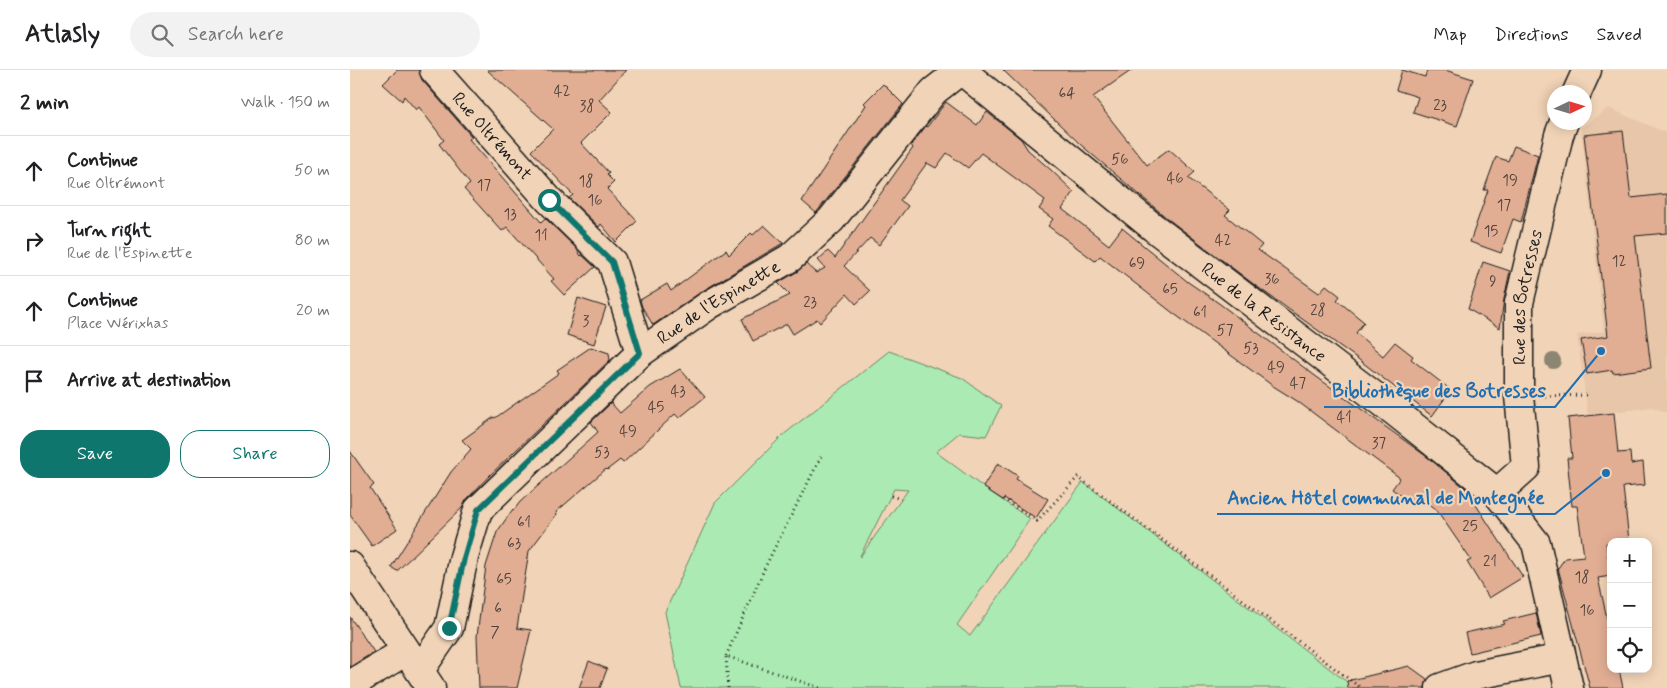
<!DOCTYPE html>
<html lang="en">
<head>
<meta charset="utf-8">
<style>
  body { margin:0; font-family:Mynerve,sans-serif; background:#f2f2f2; color:#202124 }
  .controls { position:absolute; right:15px; bottom:15px; display:grid; overflow:hidden; border-radius:10px; box-shadow:0 2px 12px #0003 }
  .controls button { width:45px; height:45px; display:grid; place-items:center; padding:0; border:0; border-bottom:1px solid #e0e0e0; background:#fff; color:#202124; font:25px sans-serif }
  .compass { position:absolute; left:1197px; top:15px; width:45px; height:45px; border-radius:50%; background:#fff; box-shadow:0 2px 12px #0003; rotate:86deg }
  .stop { position:absolute; width:15px; height:15px; margin:-11px; border:4px solid #0f766e; border-radius:50%; background:#fff }
  .stop.end { background:#0f766e; border-color:#fff; box-shadow:0 1px 5px #0008 }
  .list { margin:0; padding:0; list-style:none }
  h2 { display:flex; justify-content:space-between; align-items:center; height:65px; margin:0; padding:0 20px; font-size:21px }
  h2 small { font-size:16px; font-weight:400; color:#757577 }
  .list li { display:grid; grid-template-columns:32px 1fr auto; gap:15px; align-items:center; box-sizing:border-box; height:70px; padding:0 20px; border-top:1px solid #e0e0e0 }
  .list b { display:block; font-size:19px; white-space:nowrap }
  .list p { margin:0; font-size:16px; white-space:nowrap; color:#757577 }
  .list em { font-size:16px; font-style:normal; color:#757577 }
  .actions { display:flex; gap:10px; padding:15px 20px }
  .actions a { flex:1; padding:11px 0; border:1px solid #0f766e; border-radius:20px; text-align:center; font-size:18px; color:#0f766e }
  .actions .main { background:#0f766e; color:#fff }
  .icon { flex:none; width:28px; height:28px; fill:none; stroke:currentColor; stroke-width:2; stroke-linecap:round; stroke-linejoin:round }
  .map { position:relative; flex:none; width:1317px; height:618px; overflow:hidden }
  header { display:flex; align-items:center; gap:30px; box-sizing:border-box; height:70px; padding:0 25px; background:#fff; border-bottom:1px solid #e0e0e0 }
  header strong { font-size:24px }
  nav { display:flex; gap:28px; margin-inline-start:auto; font-size:18px }
  .search { width:350px; height:45px; background:#f2f2f2; display:flex; align-items:center; gap:12px; box-sizing:border-box; padding:0 18px; border-radius:28px; color:#757577; font-size:19px }
  main { display:flex }
  aside { flex:1; background:#fff }
  .map>svg:first-child { display:block }
</style>
</head>
<body>
<header>
<strong>Atlasly</strong>
<div class="search"><svg class="icon" aria-label="search" viewBox="0 0 24 24"><circle cx="10" cy="10" r="6"/><path d="M15 15l6 6"/></svg>Search here</div>
<nav><a>Map</a><a>Directions</a><a>Saved</a></nav>
</header>
<main>
<aside>
<h2>2 min<small>Walk · 150 m</small></h2>
<ul class="list">
<li><svg class="icon" aria-label="ahead" viewBox="0 0 24 24"><path d="M12 20V5M6 11l6-6 6 6"/></svg><div><b>Continue</b><p>Rue Oltrémont</p></div><em>50 m</em></li>
<li><svg class="icon" aria-label="right" viewBox="0 0 24 24"><path d="M7 20v-9h11M14 6l5 5-5 5"/></svg><div><b>Turn right</b><p>Rue de l'Espinette</p></div><em>80 m</em></li>
<li><svg class="icon" aria-label="ahead" viewBox="0 0 24 24"><path d="M12 20V5M6 11l6-6 6 6"/></svg><div><b>Continue</b><p>Place Wérixhas</p></div><em>20 m</em></li>
<li><svg class="icon" aria-label="arrive" viewBox="0 0 24 24"><path d="M6 21V4h12l-3 4 3 4H6"/></svg><div><b>Arrive at destination</b></div></li>
</ul>
<div class="actions"><a class="main">Save</a><a>Share</a></div>
</aside>
<div class="map">
<svg width="1317" height="618" viewBox="0 0 1317 618">
  <rect width="100%" height="100%" fill="#f1d4b7"/>
  <filter id="ink" filterUnits="userSpaceOnUse"><feTurbulence type="fractalNoise" baseFrequency=".02" numOctaves="2"/><feDisplacementMap in="SourceGraphic" scale="10" xChannelSelector="R" yChannelSelector="G"/><feConvolveMatrix kernelMatrix="1 2 1 2 8 2 1 2 1" color-interpolation-filters="sRGB"/></filter>
  <g filter="url(#ink)">
    <polygon fill="#e8c6a9" points="1258,38 1317,63 1317,343 1302,337 1238,346 1227,265 1254,261 1231,58"/>
    <path fill="#abebb3" stroke="#648468" fill-rule="evenodd" d="M539,281l73,27 39,28 -15,30 -27,-3 -23,19 47,35 47,32 -73,106 13,11 113,-154 272,206h-674l-16,-76 50,-109 67,-67zM544,419l14,1 -48,67v-1z"/>
    <g fill="#e1ae94" stroke="#1c1c1c">
      <polygon points="47,0 69,0 72,10 122,67 119,69 191,152 195,148 226,178 231,186 232,185 245,197 214,225 201,211 204,209 157,157 152,161 114,119 120,114 89,74 94,70 69,37 66,40 54,26 52,31 33,14"/>
      <polygon points="137,0 276,0 249,30 262,42 231,73 259,103 257,105 264,112 257,119 287,151 266,172 251,154 249,157 219,128 223,125 181,81 203,59"/>
      <polygon points="653,0 782,0 743,27 797,95 819,79 845,102 838,108 880,140 875,145 912,175 908,180 969,223 976,215 990,226 987,230 1014,252 1006,263 1033,286 1045,272 1063,286 1061,289 1101,320 1082,346 1008,289 902,213 818,149 731,75"/>
      <polygon points="1052,0 1075,7 1077,0 1095,0 1123,9 1107,56 1063,42 1068,27 1046,20"/>
      <polygon points="533,14 553,34 466,143 452,131 516,35 514,33"/>
      <polygon points="596,32 627,55 637,42 671,69 678,80 701,100 724,122 712,139 759,175 772,158 838,212 870,234 964,305 1080,389 1115,418 1173,507 1139,528 1117,492 1121,490 1086,439 1066,424 1060,432 1042,419 1050,408 947,331 923,316 823,243 750,186 745,191 698,156 703,149 689,139 695,130 631,83 618,98 597,83 586,98 577,93 550,130 558,136 529,175 520,168 494,196 520,221 506,234 497,224 470,253 467,249 443,264 437,254 403,271 392,249 440,225 428,213 448,201 456,194 466,203 475,198 468,190 478,181 485,188 563,78 561,75 576,56 577,57"/>
      <polygon points="1273,61 1281,128 1317,124 1317,163 1285,166 1301,298 1263,303 1262,300 1237,304 1231,270 1258,266 1234,65"/>
      <polygon points="1164,76 1188,85 1171,152 1163,149 1151,183 1120,172 1138,120 1134,120 1146,87 1158,91"/>
      <polygon points="414,155 433,173 351,222 303,255 292,237 290,230 317,214 321,221 376,180 379,185 401,163 403,165"/>
      <polygon points="1133,192 1160,201 1154,229 1150,258 1118,239"/>
      <polygon points="228,228 256,237 244,274 217,265"/>
      <polygon points="241,277 259,283 260,290 139,406 117,429 112,438 47,501 41,497 101,402 121,379 112,370 144,347 145,348 209,303 207,300"/>
      <polygon points="330,299 355,327 329,348 325,344 273,393 270,390 257,400 256,399 206,442 207,444 179,481 167,558 181,560 167,618 129,618 127,566 136,496 147,462 163,439 164,440 170,432 248,362 241,352 261,333 270,343 300,317"/>
      <polygon points="1264,343 1268,383 1280,382 1281,394 1293,392 1295,415 1273,417 1279,471 1256,473 1261,506 1248,508 1261,566 1261,599 1269,599 1273,618 1240,618 1208,498 1215,488 1234,486 1227,436 1222,436 1217,388 1222,388 1218,348"/>
      <polygon points="0,381 24,415 20,418 47,459 22,476 0,445"/>
      <polygon points="648,393 668,406 666,409 698,429 686,448 654,428 653,430 633,417"/>
      <polygon points="1186,543 1191,566 1120,583 1115,563 1155,554 1153,551"/>
      <polygon points="0,547 24,582 0,597"/>
      <polygon points="239,591 257,599 250,618 229,618"/>
      <polygon points="1059,596 1077,609 1075,618 998,618 997,611"/>
    </g>
    <g fill="none" stroke-linecap="round" stroke-linejoin="round">
      <g stroke="#1c1c1c" stroke-width="31">
        <g id="street">
          <path id="s1" d="M84,0l115,130 63,62 28,91"/>
          <path id="s2" d="M611,0l193,158 240,183 103,82 39,50 33,145"/>
          <polyline points="1227,22 1237,0"/>
          <path id="s3" d="M1147,423l29,-26 -7,-71v-93l40,-168 5,-13"/>
          <path id="s4" d="M70,600l29,-42 15,-71 14,-47 162,-157 69,-48 81,-47 41,-38 103,-129 27,-21"/>
          <polyline points="0,615 56,581"/>
          <polyline points="1090,618 1126,605 1212,588"/>
        </g>
      </g>
      <g stroke="#1c1c1c" stroke-width="31">
        <polyline id="secondary" points="0,496 81,618"/>
      </g>
      <g stroke="#1c1c1c" stroke-width="3" stroke-dasharray="1 4" stroke-linecap="butt">
        <polyline points="1195,326 1239,325"/>
        <polyline points="541,426 551,429"/>
        <polyline points="653,429 687,451 728,407 1011,618"/>
        <polyline points="376,586 416,495 471,387"/>
        <polyline points="378,618 376,586 470,618"/>
      </g>
      <use href="#street" stroke="#f1d4b7" stroke-width="28"/>
      <use href="#secondary" stroke="#f1d4b7" stroke-width="28"/>
    </g>
    <circle fill="#8c8572" cx="1203" cy="291" r="8"/>
  </g>
  <g fill="none" stroke-linecap="round" stroke-linejoin="round" filter="url(#ink)">
    <polyline stroke="#0f766e" stroke-width="6" points="99,558 114,488 128,440 290,283 262,192 199,130"/>
  </g>
  <g text-anchor="middle" stroke-width="4.5" stroke-linejoin="round" paint-order="stroke">
    <g font-size="15" fill="#4d403a">
      <text x="212" y="26">42</text>
      <text x="717" y="28">64</text>
      <text x="1090" y="40">23</text>
      <text x="237" y="41">38</text>
      <text x="770" y="94">56</text>
      <text x="825" y="113">46</text>
      <text x="1160" y="115">19</text>
      <text x="236" y="116">18</text>
      <text x="134" y="120">17</text>
      <text x="245" y="135">16</text>
      <text x="1154" y="140">17</text>
      <text x="160" y="149">13</text>
      <text x="1141" y="166">15</text>
      <text x="191" y="170">11</text>
      <text x="873" y="175">42</text>
      <text x="1269" y="196">12</text>
      <text x="787" y="198">69</text>
      <text x="922" y="214">36</text>
      <text x="1143" y="216">9</text>
      <text x="820" y="224">65</text>
      <text x="460" y="237">23</text>
      <text x="968" y="245">28</text>
      <text x="850" y="247">61</text>
      <text x="236" y="256">3</text>
      <text x="875" y="265">57</text>
      <text x="901" y="283">53</text>
      <text x="926" y="302">49</text>
      <text x="948" y="318">47</text>
      <text x="328" y="326">43</text>
      <text x="306" y="342">45</text>
      <text x="994" y="352">41</text>
      <text x="278" y="366">49</text>
      <text x="1029" y="378">37</text>
      <text x="252" y="387">53</text>
      <text x="174" y="457">61</text>
      <text x="1120" y="461">25</text>
      <text x="164" y="478">63</text>
      <text x="1140" y="496">21</text>
      <text x="1232" y="512">18</text>
      <text x="154" y="514">65</text>
      <text x="148" y="543">6</text>
      <text x="1237" y="545">16</text>
      <text x="145" y="567">7</text>
    </g>
    <g font-size="18" fill="#1c1c1c" stroke="#f1d4b7">
      <text dy="6" stroke="none"><textPath href="#s1" startOffset="88">Rue Oltrémont</textPath></text>
      <text dy="6" stroke="none"><textPath href="#s3" startOffset="210">Rue des Botresses</textPath></text>
      <text dy="6" stroke="none"><textPath href="#s4" startOffset="492">Rue de l'Espinette</textPath></text>
      <text dy="6" stroke="none"><textPath href="#s2" startOffset="388">Rue de la Résistance</textPath></text>
    </g>
  </g>
  <path fill="none" stroke="#1f6fb2" stroke-width="2" d="M1251 281L1205 337H974M1256 403L1205 444H867"/>
  <g fill="#1f6fb2" stroke="#f1d4b7" stroke-width="2">
    <circle cx="1251" cy="281" r="5"/>
    <circle cx="1256" cy="403" r="5"/>
  </g>
  <g font-size="19" text-anchor="middle" font-weight="bold" fill="#1f6fb2" stroke="#f1d4b7" stroke-width="4.5" stroke-linejoin="round" paint-order="stroke">
    <text x="1089" y="327">Bibliothèque des Botresses</text>
    <text x="1036" y="434">Ancien Hôtel communal de Montegnée</text>
  </g>
</svg>
<div class="controls">
<button>+</button>
<button>−</button>
<button><svg class="icon" aria-label="locate" viewBox="0 0 24 24"><circle cx="12" cy="12" r="6"/><path d="M12 2v4M12 18v4M2 12h4M18 12h4"/></svg></button>
</div>
<svg class="compass" viewBox="-18 -18 36 36"><path d="M0-13l5 13h-10z" fill="#e53935"/><path d="M0 13l5-13h-10z" fill="#757577"/></svg>
<div class="stop" style="left:199px;top:130px"></div>
<div class="stop end" style="left:99px;top:558px"></div>
</div>
</main>
</body>
</html>
